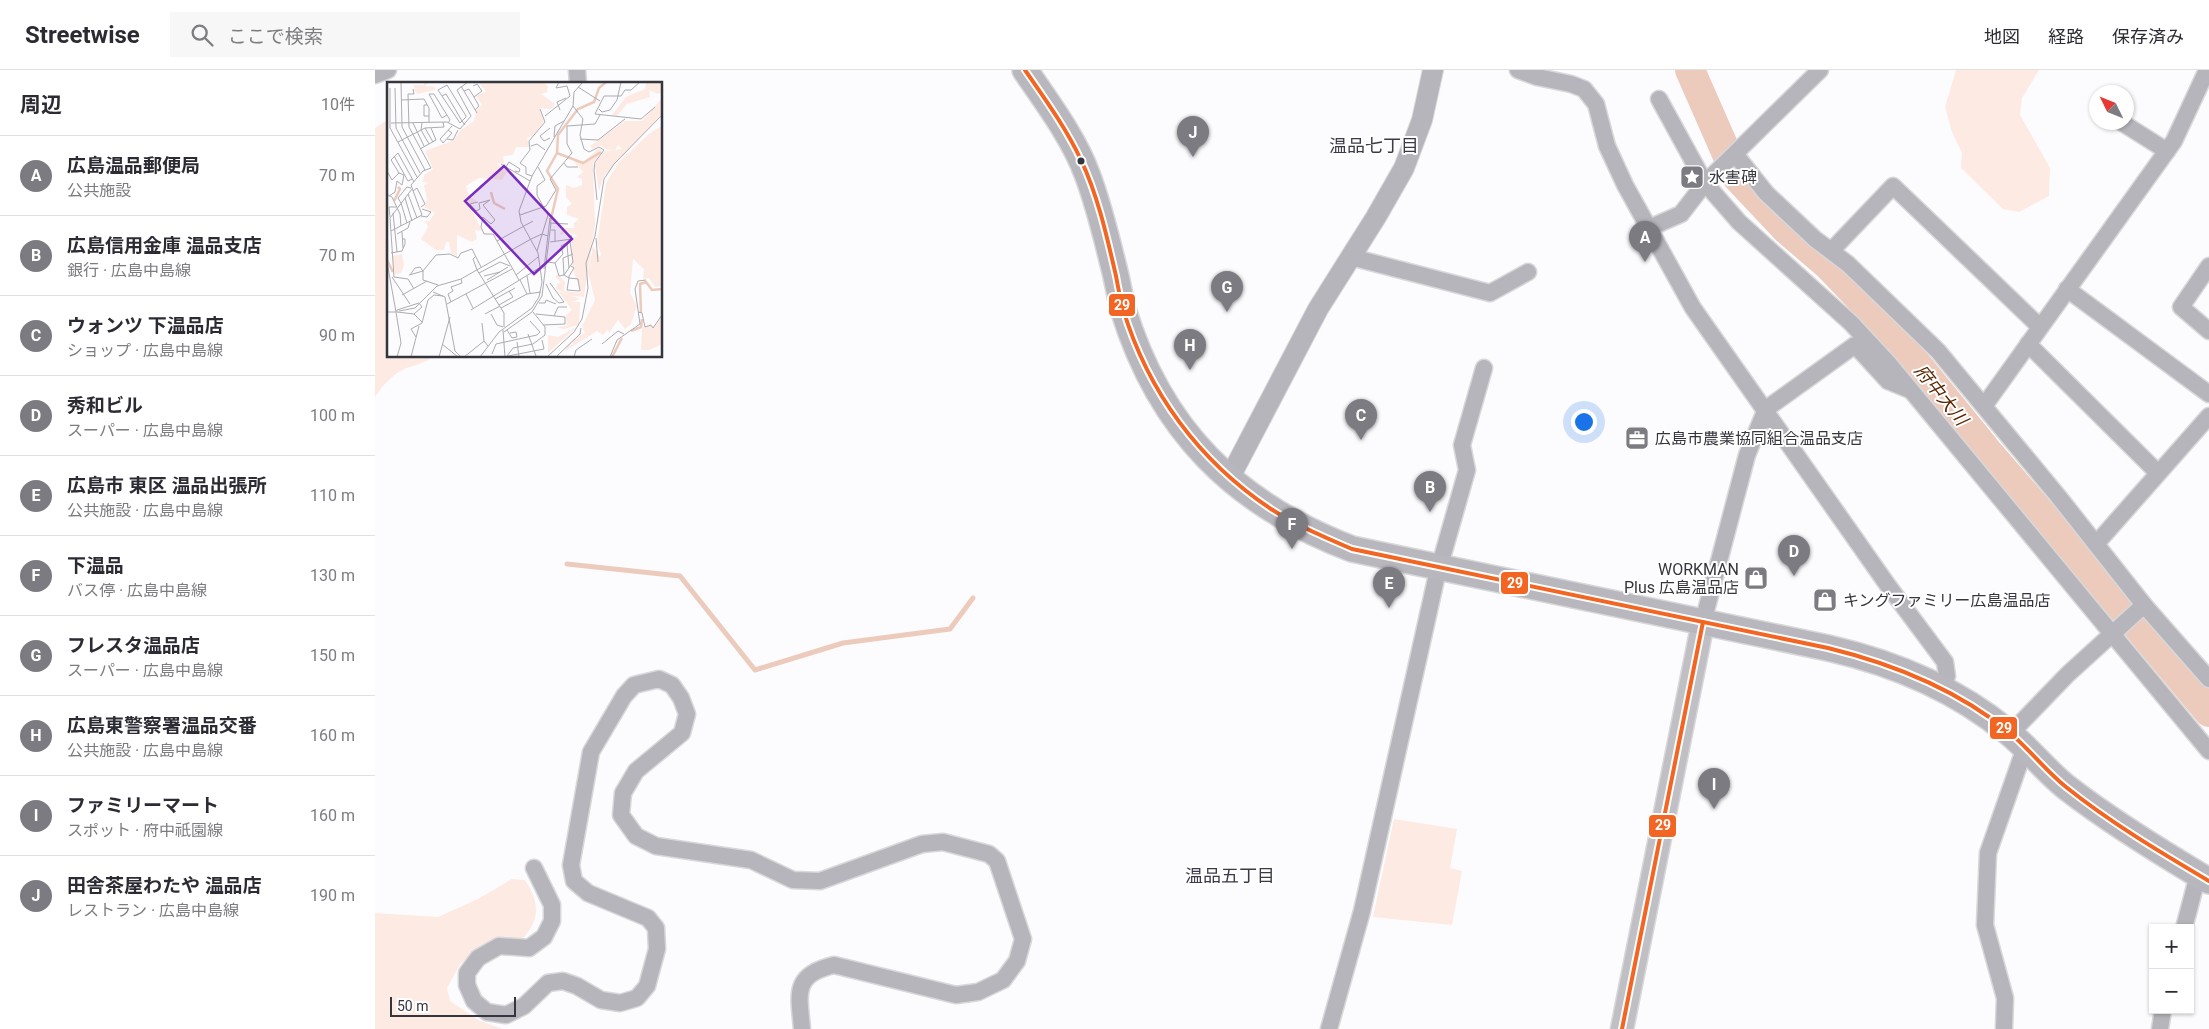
<!DOCTYPE html>
<html lang="ja">
<head>
<meta charset="utf-8">
<style>
  body { margin:0; font-family:Roboto,"Noto Sans JP",sans-serif; background:#f7f7f7; color:#2b2b33 }
  .controls { position:absolute; right:15px; bottom:15px; display:grid; overflow:hidden; border-radius:0px; box-shadow:0 1px 4px #0004 }
  .controls button { width:45px; height:45px; display:grid; place-items:center; padding:0; border:0; border-bottom:1px solid #e1e1e2; background:#fff; color:#2b2b33; font:25px sans-serif }
  .compass { position:absolute; left:1714px; top:15px; width:45px; height:45px; border-radius:50%; background:#fff; box-shadow:0 1px 4px #0004; rotate:313deg }
  .scale { position:absolute; left:15px; bottom:12px; width:126px; box-sizing:border-box; padding-left:5px; border:2px solid #35353d; border-top:0; font-size:14px; line-height:18px; white-space:nowrap; color:#35353d; -webkit-text-stroke:4px #fff; paint-order:stroke }
  .you { position:absolute; left:1208px; top:351px; width:18px; height:18px; margin:-12px; border:4px solid #fff; border-radius:50%; background:#1a73e8; box-shadow:0 0 0 8px #1a73e833 }
  .badge { display:grid; place-items:center; width:32px; height:32px; border-radius:50%; background:#7b7b81; color:#fff; font-size:16px; font-weight:700 }
  .pin { position:absolute; translate:-50% -41px; filter:drop-shadow(0 1px 2px #0008) }
  .pin::after { content:''; position:absolute; top:26px; width:18px; height:15px; background:inherit; clip-path:polygon(0 0,100% 0,50% 100%) }
  .list { margin:0; padding:0; list-style:none }
  h2 { display:flex; justify-content:space-between; align-items:center; height:65px; margin:0; padding:0 20px; font-size:21px }
  h2 small { font-size:16px; font-weight:400; color:#7c7c81 }
  .list li { display:grid; grid-template-columns:32px 1fr auto; gap:15px; align-items:center; box-sizing:border-box; height:80px; padding:0 20px; border-top:1px solid #e1e1e2 }
  .list b { display:block; font-size:19px; white-space:nowrap }
  .list p { margin:0; font-size:16px; white-space:nowrap; color:#7c7c81 }
  .list em { font-size:16px; font-style:normal; color:#7c7c81 }
  .icon { flex:none; width:28px; height:28px; fill:none; stroke:currentColor; stroke-width:2; stroke-linecap:round; stroke-linejoin:round }
  .map { position:relative; flex:none; width:1834px; height:959px; overflow:hidden }
  header { display:flex; align-items:center; gap:30px; box-sizing:border-box; height:70px; padding:0 25px; background:#fff; border-bottom:1px solid #e1e1e2 }
  header strong { font-size:24px }
  nav { display:flex; gap:28px; margin-inline-start:auto; font-size:18px }
  .search { width:350px; height:45px; background:#f7f7f7; display:flex; align-items:center; gap:12px; box-sizing:border-box; padding:0 18px; border-radius:0px; color:#7c7c81; font-size:19px }
  main { display:flex }
  aside { flex:1; background:#fff }
  .map>svg:first-child { display:block }
</style>
</head>
<body>
<header>
<strong>Streetwise</strong>
<div class="search"><svg class="icon" aria-label="search" viewBox="0 0 24 24"><circle cx="10" cy="10" r="6"/><path d="M15 15l6 6"/></svg>ここで検索</div>
<nav><a>地図</a><a>経路</a><a>保存済み</a></nav>
</header>
<main>
<aside>
<h2>周辺<small>10件</small></h2>
<ul class="list">
<li><span class="badge">A</span><div><b>広島温品郵便局</b><p>公共施設</p></div><em>70 m</em></li>
<li><span class="badge">B</span><div><b>広島信用金庫 温品支店</b><p>銀行 · 広島中島線</p></div><em>70 m</em></li>
<li><span class="badge">C</span><div><b>ウォンツ 下温品店</b><p>ショップ · 広島中島線</p></div><em>90 m</em></li>
<li><span class="badge">D</span><div><b>秀和ビル</b><p>スーパー · 広島中島線</p></div><em>100 m</em></li>
<li><span class="badge">E</span><div><b>広島市 東区 温品出張所</b><p>公共施設 · 広島中島線</p></div><em>110 m</em></li>
<li><span class="badge">F</span><div><b>下温品</b><p>バス停 · 広島中島線</p></div><em>130 m</em></li>
<li><span class="badge">G</span><div><b>フレスタ温品店</b><p>スーパー · 広島中島線</p></div><em>150 m</em></li>
<li><span class="badge">H</span><div><b>広島東警察署温品交番</b><p>公共施設 · 広島中島線</p></div><em>160 m</em></li>
<li><span class="badge">I</span><div><b>ファミリーマート</b><p>スポット · 府中祇園線</p></div><em>160 m</em></li>
<li><span class="badge">J</span><div><b>田舎茶屋わたや 温品店</b><p>レストラン · 広島中島線</p></div><em>190 m</em></li>
</ul>
</aside>
<div class="map">
<svg width="1834" height="959" viewBox="0 0 1834 959">
  <rect width="100%" height="100%" fill="#fcfcfe"/>
  <g fill="#fdeae2">
    <polygon points="1581,0 1664,0 1647,28 1645,45 1675,98 1674,126 1644,142 1628,139 1586,98 1587,83 1577,62 1570,37"/>
    <path d="M14,49v237h44c-8,8 -19,9 -29,13 -11,5 -23,18 -29,28v-269z"/>
    <polygon points="1019,749 1082,759 1075,798 1087,801 1077,855 998,847"/>
    <path d="M137,809l13,1c14,21 16,39 -2,58l-32,2 -31,24 -13,24 3,13 30,20 23,8h-128v-116l63,4 40,-18z"/>
  </g>
  <g fill="none" stroke-linecap="round" stroke-linejoin="round">
    <polyline stroke="#eccbbc" stroke-width="5" points="192,494 305,506 380,600 468,573 575,559 598,528"/>
    <polyline stroke="#eccbbc" stroke-width="30" points="1315,0 1362,107 1411,159 1453,195 1505,249 1612,381 1727,514 1834,642"/>
    <g stroke="#d8d8db" stroke-width="19">
      <g id="minor">
        <polyline points="202,0 203,14"/>
        <polyline points="1143,0 1162,7 1196,14 1209,19 1221,34 1232,76 1250,115 1318,238 1514,517 1570,592 1572,606 1568,619"/>
        <polyline points="0,5 13,0"/>
        <polyline points="1284,29 1330,113 1364,152 1476,253 1515,295 1834,681"/>
        <polyline points="1746,52 1792,81"/>
        <polyline points="1360,84 1391,123 1440,169 1473,194 1563,281 1683,426 1769,535 1834,609"/>
        <polyline points="1274,158 1306,144 1330,113 1445,0"/>
        <polyline points="1456,181 1518,116 1665,257"/>
        <polyline points="976,187 1115,223 1153,202"/>
        <polyline points="1834,196 1806,237 1834,261"/>
        <polyline points="1692,219 1834,324"/>
        <polyline points="1653,274 1783,403"/>
        <polyline points="1609,336 1799,71 1832,0"/>
        <polyline points="1721,474 1834,346"/>
        <polyline points="1328,552 1372,385 1391,339 1480,275 1513,311 1535,320"/>
        <polyline points="1635,664 1693,604 1769,535"/>
        <path d="M159,798l18,37v16l-8,16 -15,11 -30,-2 -21,12 -11,15v12l7,16 13,11 19,3 18,-9 24,-23 15,-2 14,5 24,14 19,3 17,-5 10,-12 10,-37 -1,-21 -8,-10 -60,-25 -14,-12 -3,-16 20,-113 33,-56 10,-11 25,-6 13,6 9,13 6,16 -5,19 -46,38 -13,22 -2,22 15,21 20,10 95,14 42,20 27,1 102,-37 21,-2 46,12 8,7 26,78 -6,22 -14,19 -25,12 -22,3 -122,-30c-42,10 -35,29 -32,64"/>
        <polyline points="1809,858 1823,805"/>
        <polyline points="954,959 987,841 1061,509 1092,400 1087,375 1109,298"/>
        <polyline points="1629,959 1630,928 1610,855 1613,783 1646,689 1653,682"/>
        <polyline points="1785,959 1788,940"/>
      </g>
    </g>
    <g stroke="#d8d8db" stroke-width="22">
      <polyline id="tertiary" points="854,409 943,239 1001,147 1029,98 1047,50 1058,0"/>
    </g>
    <g stroke="#d8d8db" stroke-width="25">
      <polyline id="secondary" points="1247,959 1328,552"/>
    </g>
    <g stroke="#d8d8db" stroke-width="28">
      <path id="primary" d="M650,0c21,31 49,68 62,104 12,31 20,66 28,98 3,12 5,25 8,37 37,121 112,195 229,240l476,99c66,15 128,41 180,84 21,17 37,38 58,55 45,35 94,65 143,94"/>
    </g>
    <use href="#minor" stroke="#b5b5bb" stroke-width="16"/>
    <use href="#tertiary" stroke="#b5b5bb" stroke-width="20"/>
    <use href="#secondary" stroke="#bfbfc4" stroke-width="22"/>
    <use href="#primary" stroke="#b7b7bd" stroke-width="25"/>
    <g stroke="#fff" stroke-width="8">
      <g id="bus-1">
        <path d="M650,0c20,29 41,58 56,90 17,36 26,77 35,116 2,11 4,22 7,33 25,83 76,152 148,200 25,16 53,28 81,40l476,99c66,16 128,41 181,84 20,17 37,39 57,55 45,36 94,65 143,94"/>
        <polyline points="1247,959 1328,552"/>
      </g>
    </g>
    <use href="#bus-1" stroke="#f26522" stroke-width="4"/>
  </g>
  <defs>
    <g id="sight-square" transform="scale(1.25)"><rect x="-9" y="-9" width="18" height="18" rx="4" fill="#7b7b81" stroke="#fff"/><path d="M0-6L1.8-2.2L6-1.7L2.9 1.2L3.7 5.4L0 3.3L-3.7 5.4L-2.9 1.2L-6-1.7L-1.8-2.2Z" fill="#fff"/></g>
    <g id="office-square" transform="scale(1.25)"><rect x="-9" y="-9" width="18" height="18" rx="4" fill="#7b7b81" stroke="#fff"/><path d="M-6-3h4V-5.5h4V-3h4V5H-6ZM-1-4.5V-3h2v-1.5ZM-6 0V1H6V0Z" fill="#fff"/></g>
    <g id="shop-square" transform="scale(1.25)"><rect x="-9" y="-9" width="18" height="18" rx="4" fill="#7b7b81" stroke="#fff"/><path d="M-5-2.5h2.3a2.7 3.5 0 0 1 5.4 0H5L5.5 6h-11ZM-1.5-2.5h3a1.5 2.3 0 0 0-3 0Z" fill="#fff"/></g>
  </defs>
  <g fill-rule="evenodd">
    <use href="#sight-square" x="1317" y="107"/>
    <use href="#office-square" x="1262" y="368"/>
    <use href="#shop-square" x="1381" y="508"/>
    <use href="#shop-square" x="1450" y="530"/>
  </g>
  <circle fill="#35353d" stroke="#fff" stroke-width="2" cx="706" cy="91" r="4.5"/>
  <g text-anchor="middle" stroke-width="4" stroke-linejoin="round" paint-order="stroke">
    <g font-size="16" fill="#35353d" stroke="#fff" text-anchor="start">
      <text x="1334" y="113">水害碑</text>
      <text x="1280" y="374">広島市農業協同組合温品支店</text>
      <text x="1364" y="505" text-anchor="end">WORKMAN<tspan x="1364" dy="18">Plus 広島温品店</tspan></text>
      <text x="1468" y="536">キングファミリー広島温品店</text>
    </g>
    <g font-size="18" fill="#3a3a49" stroke="#fff">
      <text x="999" y="82">温品七丁目</text>
      <text x="855" y="812">温品五丁目</text>
    </g>
    <g font-size="18" font-style="italic" fill="#5c2400" stroke="#fff">
      <text transform="translate(1566 325) rotate(51)" y="6">府中大川</text>
    </g>
  </g>
  <g transform="translate(12 12)">
    <rect width="275" height="275" fill="#fcfcfe"/>
    <path d="M37,0h5l-4,4 10,1v3l-18,4 -4,-9h11zM91,0h65l5,4 -1,6 -6,2 14,10 -4,5 -11,-1 4,13 -11,15 -6,2 3,9h-14l-3,8 -10,1 1,8 -8,-1 11,9 -5,8 -23,-2 -13,8 3,10 8,5 -7,4 12,26 -7,-1 2,9 -5,3 -15,-7v21l-6,-3 -2,-11h-3l-2,8h-8l-15,-11 7,-12 -3,-6h4l6,-8 -11,-6 3,-7 -3,-15 5,-2 -6,-1 1,-7 9,-6 -8,-18 29,-11 7,-10 13,-9 3,-12 5,-4 -6,-9 10,-5zM259,0h16v10l-4,2 -9,-4 1,7 -23,7 -10,12 -5,-1 14,-18 19,-8zM275,16v16l-58,62 -5,15 -4,-26 3,-6 7,-8 17,-2 -4,-4 -3,5 -10,-1 -5,-4 -7,4 -3,-3 35,-25h17zM275,44v160l-7,1 -6,-9 -6,1 1,-10 -11,-10 -3,34 7,13 -6,18 -6,5 -7,-9 -9,13 -1,-4 -5,6 -6,-4 -32,20 3,-7 5,1 -1,-5 13,-7 -3,-7 13,-26 -7,-28 5,-26 7,11 1,-3 -4,-11 9,-60 13,-21 32,-30zM212,66l3,2 -8,4 9,-3 -10,12 2,62 -11,72 -12,-1 -16,-7 1,-5 4,-2 -6,-5 3,-3 7,8 -1,9 17,2 -9,-27 -1,-24 6,-7 -11,-3 -7,4 4,-8h12l-2,-4 6,-5 -12,-4v-8l5,-3 -6,-7v-12l8,3 8,-3v-6l-5,-2 6,-5 -9,-11h11zM15,172l2,11 -3,8 -6,1 -3,-18zM171,209l22,8 -8,3h8l-1,23 -15,4 -8,-2 11,-1 -1,-11 6,-5zM275,234v28l-13,6h-8l1,-22 8,-3 4,3zM189,245l-9,9 -19,17v-18l10,2z" fill="#fdeae2"/>
    <path fill="none" stroke="#eccbbc" stroke-width="2.5" d="M170,71l26,10 18,-11M104,110l3,11 11,6M7,119l6,-12 -2,-2M163,141l8,-34 -11,-18 10,-18 1,-18 20,-26 16,-7 5,-14 7,-6M0,157v21l6,12M254,231l-1,-29 6,-2 6,8 10,-1M244,249l10,-4 1,-8M225,275l10,-19"/>
    <path fill="none" stroke="#acacb1" stroke-width="1" d="M14,0l1,45 23,43M172,0l-3,6 11,-2 3,10M253,0l-9,8h-6l-4,6h-17l-9,18 46,5 14,-12M74,4l16,27M86,4l4,-2 5,7 -8,6M191,5l22,14M3,6v40l27,49M8,6l1,40 24,45M77,9l5,-2 5,8 5,9 -4,4M55,14l18,27 6,-6v-1l-19,-31 -9,5 4,6 4,-2 9,15 7,12 3,4M14,18l23,-1 5,9v14M40,23h-3v11h5M186,24l10,13 -3,16 4,14 5,3 10,-5 5,3 -9,12 -1,8M212,27l3,3 8,-2 7,-10 4,-18M173,28l-3,-8 9,-4M60,33l-5,3 -13,-24h5l16,26 -2,3M158,34l25,-20M4,41l56,-1 13,7 11,-13 -14,-26 11,-8M26,41l11,23M35,41l-1,7 8,14M38,46l8,14M61,48l4,3 -9,10 -3,-4 12,-13M167,55l1,-11 9,-5M163,56l-6,3 -4,-5 10,-8M60,57l6,1 5,-10M193,57l18,1 27,-21M11,60l27,-14 19,-1 -1,-5M144,64l6,-2 8,6M33,67l16,-9 -5,-12M7,74l14,25 4,-2M177,81l3,4h11M114,82l29,17M119,85l3,-5 11,7 -1,3 -4,-1M207,88l3,30M0,89l5,9 7,-7 5,2 -2,10 -5,-4 -2,11 -6,4M12,91l-8,-13 7,-7 16,29M145,94l-6,-2v-7l-6,-4 10,-13 -1,-9 16,-19 -5,-13M163,97l22,-26 -5,-9v-18l28,-2 5,-9M25,107l-22,29 4,59 14,2 6,10M26,109l4,-3 8,16 -4,3M21,112l9,24M1,113l4,2 8,17 1,12M18,116l7,23M91,120l-8,2 6,7 4,-2 -1,-6 11,-3 -7,5 12,15 -4,4 -8,-7 -2,10 3,7h9l26,46M14,121l-3,-5 9,-11 4,1M14,121l6,20M6,131l4,39M133,133l26,-9 10,-16 -6,-11M34,134l6,1 4,-5 -9,-3M3,135l-1,-10h7M163,141l18,1M164,148h4v11M4,149l31,-16 -11,-30 12,-14 8,-3 -22,-41 -1,-33h6l-1,-5M15,150l1,16M10,152l11,-6 2,-6M209,156l2,24M144,157l11,-5 6,2M110,159l36,-20M163,160l22,-3M180,162l2,24M150,169l11,-36 -11,-20v-9l8,-6 -7,-13M4,171l11,-2 3,-7v-5h-3M89,174l-3,3 4,11 27,43v14M0,180l9,50h-9M160,180l8,1 4,13 5,-1 9,-13 -3,-20M168,181l8,-9 -2,-8 11,-6 -1,-5M184,184l3,2 -5,8v2l-2,12 13,1 -2,-12 -9,-1 -5,-3 -1,-17 10,-4M157,187l6,-51M92,191l21,-11 10,4M22,193l14,-4v9l15,5M23,193l5,-7 5,-1 3,4 13,-16 14,-1 8,4 3,-5 11,-4 9,18M129,193l22,-18M97,194l16,-4M140,194l3,17M5,195l18,27M100,198l21,-13M133,198l7,14M159,202l7,14 6,5 5,-1 -14,-19M46,210l12,5 10,54 6,6M79,212l7,14M15,213l25,-14M108,217l20,-11M64,220l-3,-8 5,-3 -2,-4 11,-4 -1,-4M152,221h6l1,-3 10,4M60,222l65,-35M112,223l14,-8 -4,-6M114,226l26,-14 14,-2M84,228l68,-42M12,229l16,-3 22,-22 24,-7 70,-40M9,230l5,31 -4,14M251,230l4,1 3,14 6,-2 2,3 9,-13M27,232l-17,-2v-2l22,-7 3,4 -8,7 8,8M98,232l15,-8M104,232l6,11 6,2M149,232l29,3v7l-22,1M167,234l4,-9h9M95,241l2,18 4,5M116,248l2,27M120,248l5,8 5,-1 -1,-5 -6,1M117,250l28,-20 10,-16 9,-73M141,252l8,22M29,255l-5,-8 11,-6 6,-23 6,-5 9,1M130,260l2,15M55,262l16,13M215,262l16,-13 6,3M105,272l4,-10 41,-9 3,-3 -10,-11M120,274l6,-8 20,-4 12,-9v-8l-12,-15M121,274l36,-7 -2,-9M24,275l8,-31M52,275l11,-40M77,275l20,-16M93,275l19,-25 33,-24 7,-11 3,-15 -4,-29 -17,-31 -2,-11 13,-35 41,-70 1,-14 9,-10M160,275l27,-25 8,-13 6,-31 -2,-25 9,-27 9,-57 10,-15 48,-49M169,275l24,-23 1,-6M187,275l2,-7 16,-11M223,275l7,-17 23,-16 -5,-35 3,-8 8,-1"/>
    <path fill="#7b2cbf" fill-opacity="0.15" stroke="#7b2cbf" stroke-width="2.5" d="M117,84l68,73 -38,35 -69,-73z"/>
    <rect width="275" height="275" fill="none" stroke="#35353d" stroke-width="2.5"/>
  </g>
  <g stroke="#fff" stroke-width="2">
    <rect x="733" y="223" width="28" height="24" rx="5" fill="#f26522"/>
    <rect x="1125" y="501" width="29" height="24" rx="5" fill="#f26522"/>
    <rect x="1614" y="646" width="29" height="24" rx="5" fill="#f26522"/>
    <rect x="1273" y="744" width="29" height="24" rx="5" fill="#f26522"/>
  </g>
  <g font-size="14" text-anchor="middle" font-weight="bold" fill="#fff">
    <text x="747" y="240">29</text>
    <text x="1140" y="518">29</text>
    <text x="1629" y="663">29</text>
    <text x="1288" y="760">29</text>
  </g>
</svg>
<div class="controls">
<button>+</button>
<button>−</button>
</div>
<svg class="compass" viewBox="-18 -18 36 36"><path d="M0-13l5 13h-10z" fill="#e53935"/><path d="M0 13l5-13h-10z" fill="#7c7c81"/></svg>
<div class="scale">50 m</div>
<div class="you"></div>
<div class="pin badge" style="left:1270px;top:192px">A</div>
<div class="pin badge" style="left:1055px;top:442px">B</div>
<div class="pin badge" style="left:986px;top:370px">C</div>
<div class="pin badge" style="left:1419px;top:506px">D</div>
<div class="pin badge" style="left:1014px;top:538px">E</div>
<div class="pin badge" style="left:917px;top:479px">F</div>
<div class="pin badge" style="left:852px;top:242px">G</div>
<div class="pin badge" style="left:815px;top:300px">H</div>
<div class="pin badge" style="left:1339px;top:739px">I</div>
<div class="pin badge" style="left:818px;top:87px">J</div>
</div>
</main>
</body>
</html>
